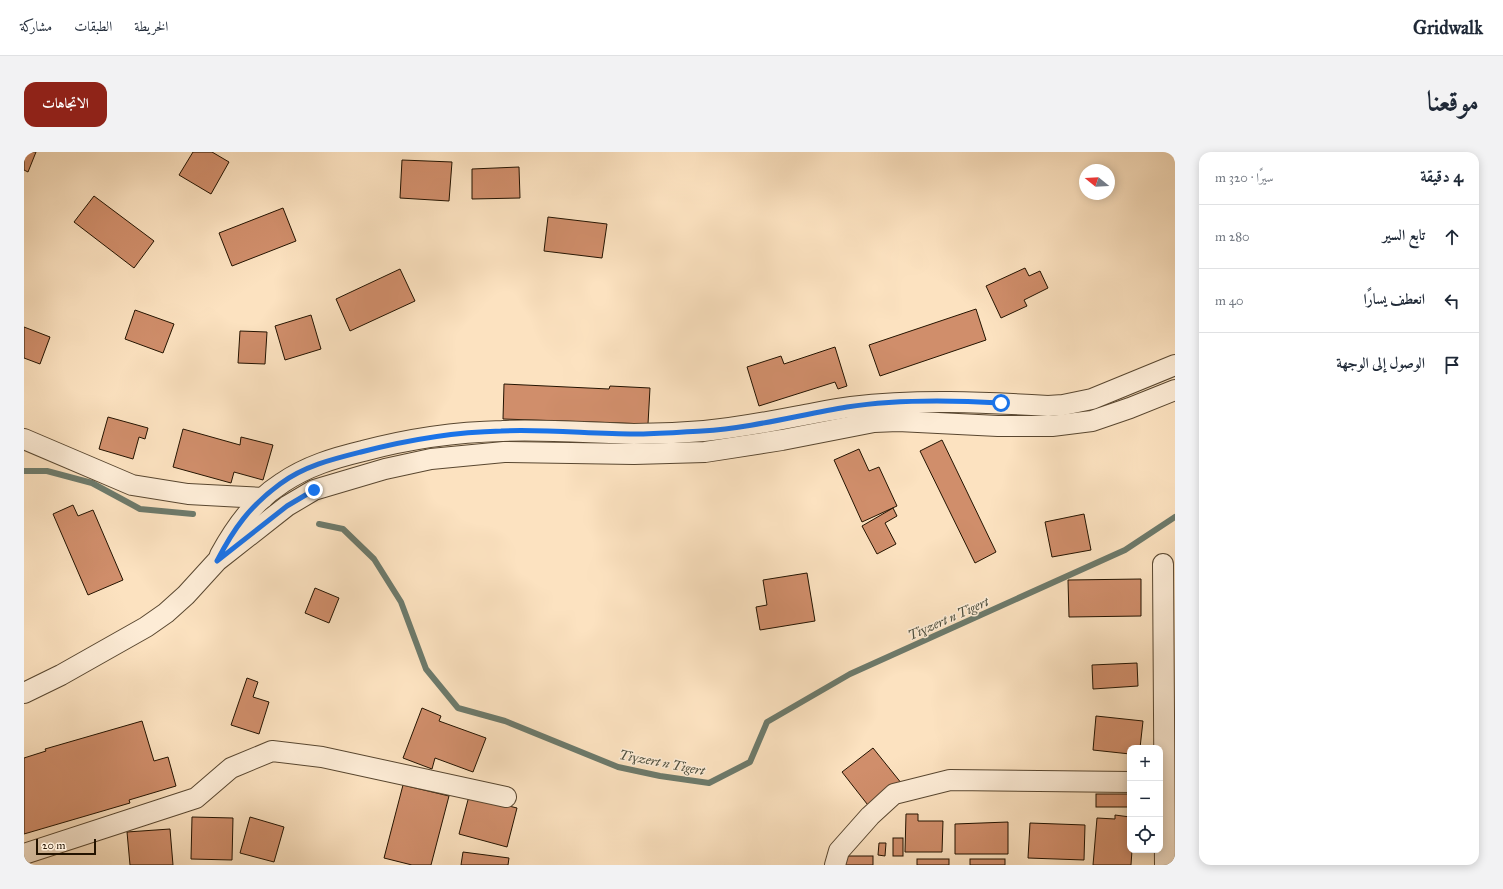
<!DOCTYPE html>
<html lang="ar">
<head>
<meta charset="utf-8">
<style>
  body { margin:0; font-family:"IM FELL Great Primer",Amiri,serif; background:#f2f2f3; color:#1f2937; direction:rtl }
  .controls { position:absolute; right:12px; bottom:12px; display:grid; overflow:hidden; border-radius:8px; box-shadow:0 2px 10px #0003 }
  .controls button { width:36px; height:36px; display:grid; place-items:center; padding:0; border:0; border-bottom:1px solid #e0e1e3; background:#fff; color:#1f2937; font:20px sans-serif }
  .compass { position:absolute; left:1055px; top:12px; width:36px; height:36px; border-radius:50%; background:#fff; box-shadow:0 2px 10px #0003; rotate:288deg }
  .scale { position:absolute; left:12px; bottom:10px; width:60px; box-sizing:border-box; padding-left:4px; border:2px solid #231300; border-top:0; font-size:11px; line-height:14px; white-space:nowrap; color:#231300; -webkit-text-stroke:3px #fdecd6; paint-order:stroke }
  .stop { position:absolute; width:12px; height:12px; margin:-9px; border:3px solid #1a73e8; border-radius:50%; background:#fff }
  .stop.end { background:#1a73e8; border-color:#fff; box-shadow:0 1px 4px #0008 }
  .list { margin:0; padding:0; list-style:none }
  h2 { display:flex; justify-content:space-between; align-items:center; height:52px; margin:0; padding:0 16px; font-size:17px }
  h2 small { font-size:13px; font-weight:400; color:#747a83 }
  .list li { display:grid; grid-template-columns:26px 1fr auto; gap:12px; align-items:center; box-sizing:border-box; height:64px; padding:0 16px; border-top:1px solid #e0e1e3 }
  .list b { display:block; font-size:15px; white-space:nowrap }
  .list em { font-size:13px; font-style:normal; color:#747a83 }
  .icon { flex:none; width:22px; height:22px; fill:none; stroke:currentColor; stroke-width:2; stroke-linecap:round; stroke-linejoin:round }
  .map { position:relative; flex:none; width:1151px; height:713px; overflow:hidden; direction:ltr; border-radius:12px }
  header { display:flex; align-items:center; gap:24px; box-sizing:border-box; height:56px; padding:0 20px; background:#fff; border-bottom:1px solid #e0e1e3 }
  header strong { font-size:19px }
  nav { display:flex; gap:22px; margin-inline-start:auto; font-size:14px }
  .intro { display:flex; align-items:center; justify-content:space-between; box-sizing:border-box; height:96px; padding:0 24px }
  h1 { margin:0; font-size:28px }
  .button { padding:10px 18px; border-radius:12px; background:#8f2418; color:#fff; font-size:14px; font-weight:700 }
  main { display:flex; gap:24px; padding:0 24px }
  aside { flex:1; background:#fff; border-radius:12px; box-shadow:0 2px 10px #0003 }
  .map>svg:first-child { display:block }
</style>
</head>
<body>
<header>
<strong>Gridwalk</strong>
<nav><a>الخريطة</a><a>الطبقات</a><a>مشاركة</a></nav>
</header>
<div class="intro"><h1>موقعنا</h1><a class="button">الاتجاهات</a></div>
<main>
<aside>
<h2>4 دقيقة<small>سيرًا · 320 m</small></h2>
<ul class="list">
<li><svg class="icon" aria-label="ahead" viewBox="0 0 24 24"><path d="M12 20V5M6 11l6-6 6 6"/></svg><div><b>تابع السير</b></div><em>280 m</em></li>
<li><svg class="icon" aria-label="left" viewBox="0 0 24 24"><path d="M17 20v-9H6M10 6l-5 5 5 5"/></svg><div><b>انعطف يسارًا</b></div><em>40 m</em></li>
<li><svg class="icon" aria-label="arrive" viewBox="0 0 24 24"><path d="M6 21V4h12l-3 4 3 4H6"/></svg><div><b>الوصول إلى الوجهة</b></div></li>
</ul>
</aside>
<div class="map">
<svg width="1151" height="713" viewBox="0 0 1151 713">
  <rect width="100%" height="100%" fill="#fce2c0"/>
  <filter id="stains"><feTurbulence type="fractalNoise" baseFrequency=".005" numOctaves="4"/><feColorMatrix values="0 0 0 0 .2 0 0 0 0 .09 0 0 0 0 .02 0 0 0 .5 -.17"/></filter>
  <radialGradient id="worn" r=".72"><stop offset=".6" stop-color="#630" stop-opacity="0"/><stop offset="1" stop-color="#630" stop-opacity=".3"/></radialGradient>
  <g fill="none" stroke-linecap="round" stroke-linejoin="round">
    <g stroke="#6d7a6b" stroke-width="6">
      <polyline points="0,319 23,319 68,331 116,357 169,362"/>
      <polyline points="295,372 319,377 350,407 377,450 402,517 434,556 481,569 594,615 636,624 685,631 726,610 743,570 826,522 1101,398 1151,365"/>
    </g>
  </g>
  <g fill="#d08e6b" stroke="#231300">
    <polygon points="0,0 12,0 4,20 0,18"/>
    <polygon points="169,0 188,0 205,10 187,42 155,23"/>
    <polygon points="378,8 428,10 425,49 376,46"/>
    <polygon points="495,15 496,46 448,47 448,17"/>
    <polygon points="70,44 130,89 110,116 50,70"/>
    <polygon points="259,56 272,89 208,114 195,81"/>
    <polygon points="524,65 583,72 578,106 520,99"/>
    <polygon points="1001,116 1005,124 1016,119 1024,136 1000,148 1003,154 977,166 962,134"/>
    <polygon points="376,117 391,149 326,179 312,147"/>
    <polygon points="952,157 962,188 856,224 845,193"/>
    <polygon points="111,158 150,172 139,201 101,187"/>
    <polygon points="287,163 297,197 261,208 251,174"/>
    <polygon points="0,175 26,185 16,212 0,206"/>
    <polygon points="216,179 243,180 241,212 214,211"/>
    <polygon points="811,195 823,234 814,237 811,230 735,254 723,215 757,204 760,212"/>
    <polygon points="480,232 585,237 586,234 626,236 624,272 479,267"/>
    <polygon points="84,265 124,276 121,287 115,285 109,307 75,297"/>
    <polygon points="159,277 216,293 217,285 249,293 239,328 210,320 207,331 149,315"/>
    <polygon points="918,288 972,400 951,411 896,299"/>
    <polygon points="835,297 845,319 855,315 873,354 838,370 810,308"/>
    <polygon points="49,353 54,364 69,358 99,428 64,443 29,362"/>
    <polygon points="869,356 873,364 861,371 872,392 853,402 838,374"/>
    <polygon points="1060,362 1067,398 1028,405 1021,370"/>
    <polygon points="783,421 791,469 736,478 732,455 743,453 739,428"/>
    <polygon points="1117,427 1117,464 1045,465 1044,428"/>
    <polygon points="291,436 315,446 305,471 281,461"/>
    <polygon points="1113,511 1114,534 1069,537 1068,513"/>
    <polygon points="223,526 234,530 229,545 245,550 235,582 207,573"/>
    <polygon points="398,556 417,564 415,569 462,586 449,620 411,606 408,617 379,606"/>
    <polygon points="1072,564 1119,569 1116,596 1106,596 1106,602 1069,598"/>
    <polygon points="118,569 130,609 144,605 152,634 105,648 106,651 0,682 0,606 22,599 21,597"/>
    <polygon points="849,596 878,632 847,657 818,620"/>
    <polygon points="379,633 425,644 407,713 388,713 360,706"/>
    <rect x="1072" y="642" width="34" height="13"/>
    <polygon points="445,644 493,656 483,695 435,682"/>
    <polygon points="882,662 894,662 894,669 919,669 918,700 881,700"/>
    <polygon points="1091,663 1106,665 1106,698 1108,698 1107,713 1069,713 1073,666 1091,667"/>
    <polygon points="168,665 209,666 208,708 167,707"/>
    <polygon points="226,665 260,675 250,710 216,701"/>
    <polygon points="984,670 984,702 931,702 931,672"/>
    <polygon points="1006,671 1061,673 1060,708 1004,706"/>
    <polygon points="146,677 149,713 106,713 103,680"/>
    <rect x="869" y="686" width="10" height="18"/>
    <polygon points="855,691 862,691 861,704 854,703"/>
    <polygon points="439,700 485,706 484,713 437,713"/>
    <rect x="818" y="704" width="31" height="9"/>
    <rect x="893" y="707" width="32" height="6"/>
    <rect x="946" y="707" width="35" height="6"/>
  </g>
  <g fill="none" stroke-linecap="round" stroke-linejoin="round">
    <g stroke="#594730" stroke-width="22">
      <g id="minor">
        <polyline points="0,287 108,333 164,342 239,346"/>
        <path d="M196,403c16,-29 34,-54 62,-72 25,-17 52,-25 81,-32 45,-12 92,-19 139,-20 44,-2 88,2 132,3 23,0 47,-1 70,-3 31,-3 64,-9 95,-15 17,-3 35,-7 52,-9 66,-8 131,-5 197,-1l15,-1 29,-6 83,-34"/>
        <polyline points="1139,412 1141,713"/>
        <polyline points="0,541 37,523 122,475 142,461 162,443 193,409 263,354 290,338 361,317 407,307 480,300 610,302 681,300 758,288 850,270 874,269 974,274 1028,274 1068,269 1106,256 1151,238"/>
        <polyline points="0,702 172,646 207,616 248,599 298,605 482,645"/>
        <polyline points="811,713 815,699 846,664 870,642 926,628 1106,630"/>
      </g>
    </g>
    <use href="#minor" stroke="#fdecd6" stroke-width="20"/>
  </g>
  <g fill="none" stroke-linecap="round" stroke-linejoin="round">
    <path stroke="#1a73e8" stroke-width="5" d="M290,338l-27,16 -70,55c17,-33 33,-55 63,-77 24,-18 53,-25 81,-32 46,-12 93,-20 140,-21 45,-2 90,3 134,3 22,0 45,-2 67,-3 49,-3 97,-16 145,-24 51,-8 103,-7 154,-4"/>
  </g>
  <g text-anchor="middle" stroke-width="3" stroke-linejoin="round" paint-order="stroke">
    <g font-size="13" font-style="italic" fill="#4e4f3e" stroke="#fdecd6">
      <text transform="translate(924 466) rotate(-24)" y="5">Tiɣzert n Tigert</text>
      <text transform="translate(638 610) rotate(11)" y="5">Tiɣzert n Tigert</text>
    </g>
  </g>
  <rect width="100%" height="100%" filter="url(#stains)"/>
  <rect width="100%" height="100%" fill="url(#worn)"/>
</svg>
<div class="controls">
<button>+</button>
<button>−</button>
<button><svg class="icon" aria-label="locate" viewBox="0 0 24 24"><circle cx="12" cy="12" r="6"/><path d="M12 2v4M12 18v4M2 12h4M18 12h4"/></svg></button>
</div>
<svg class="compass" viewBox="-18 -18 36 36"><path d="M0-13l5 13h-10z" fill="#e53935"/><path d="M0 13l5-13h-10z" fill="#747a83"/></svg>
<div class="scale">20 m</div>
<div class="stop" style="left:977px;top:251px"></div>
<div class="stop end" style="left:290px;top:338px"></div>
</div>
</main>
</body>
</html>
